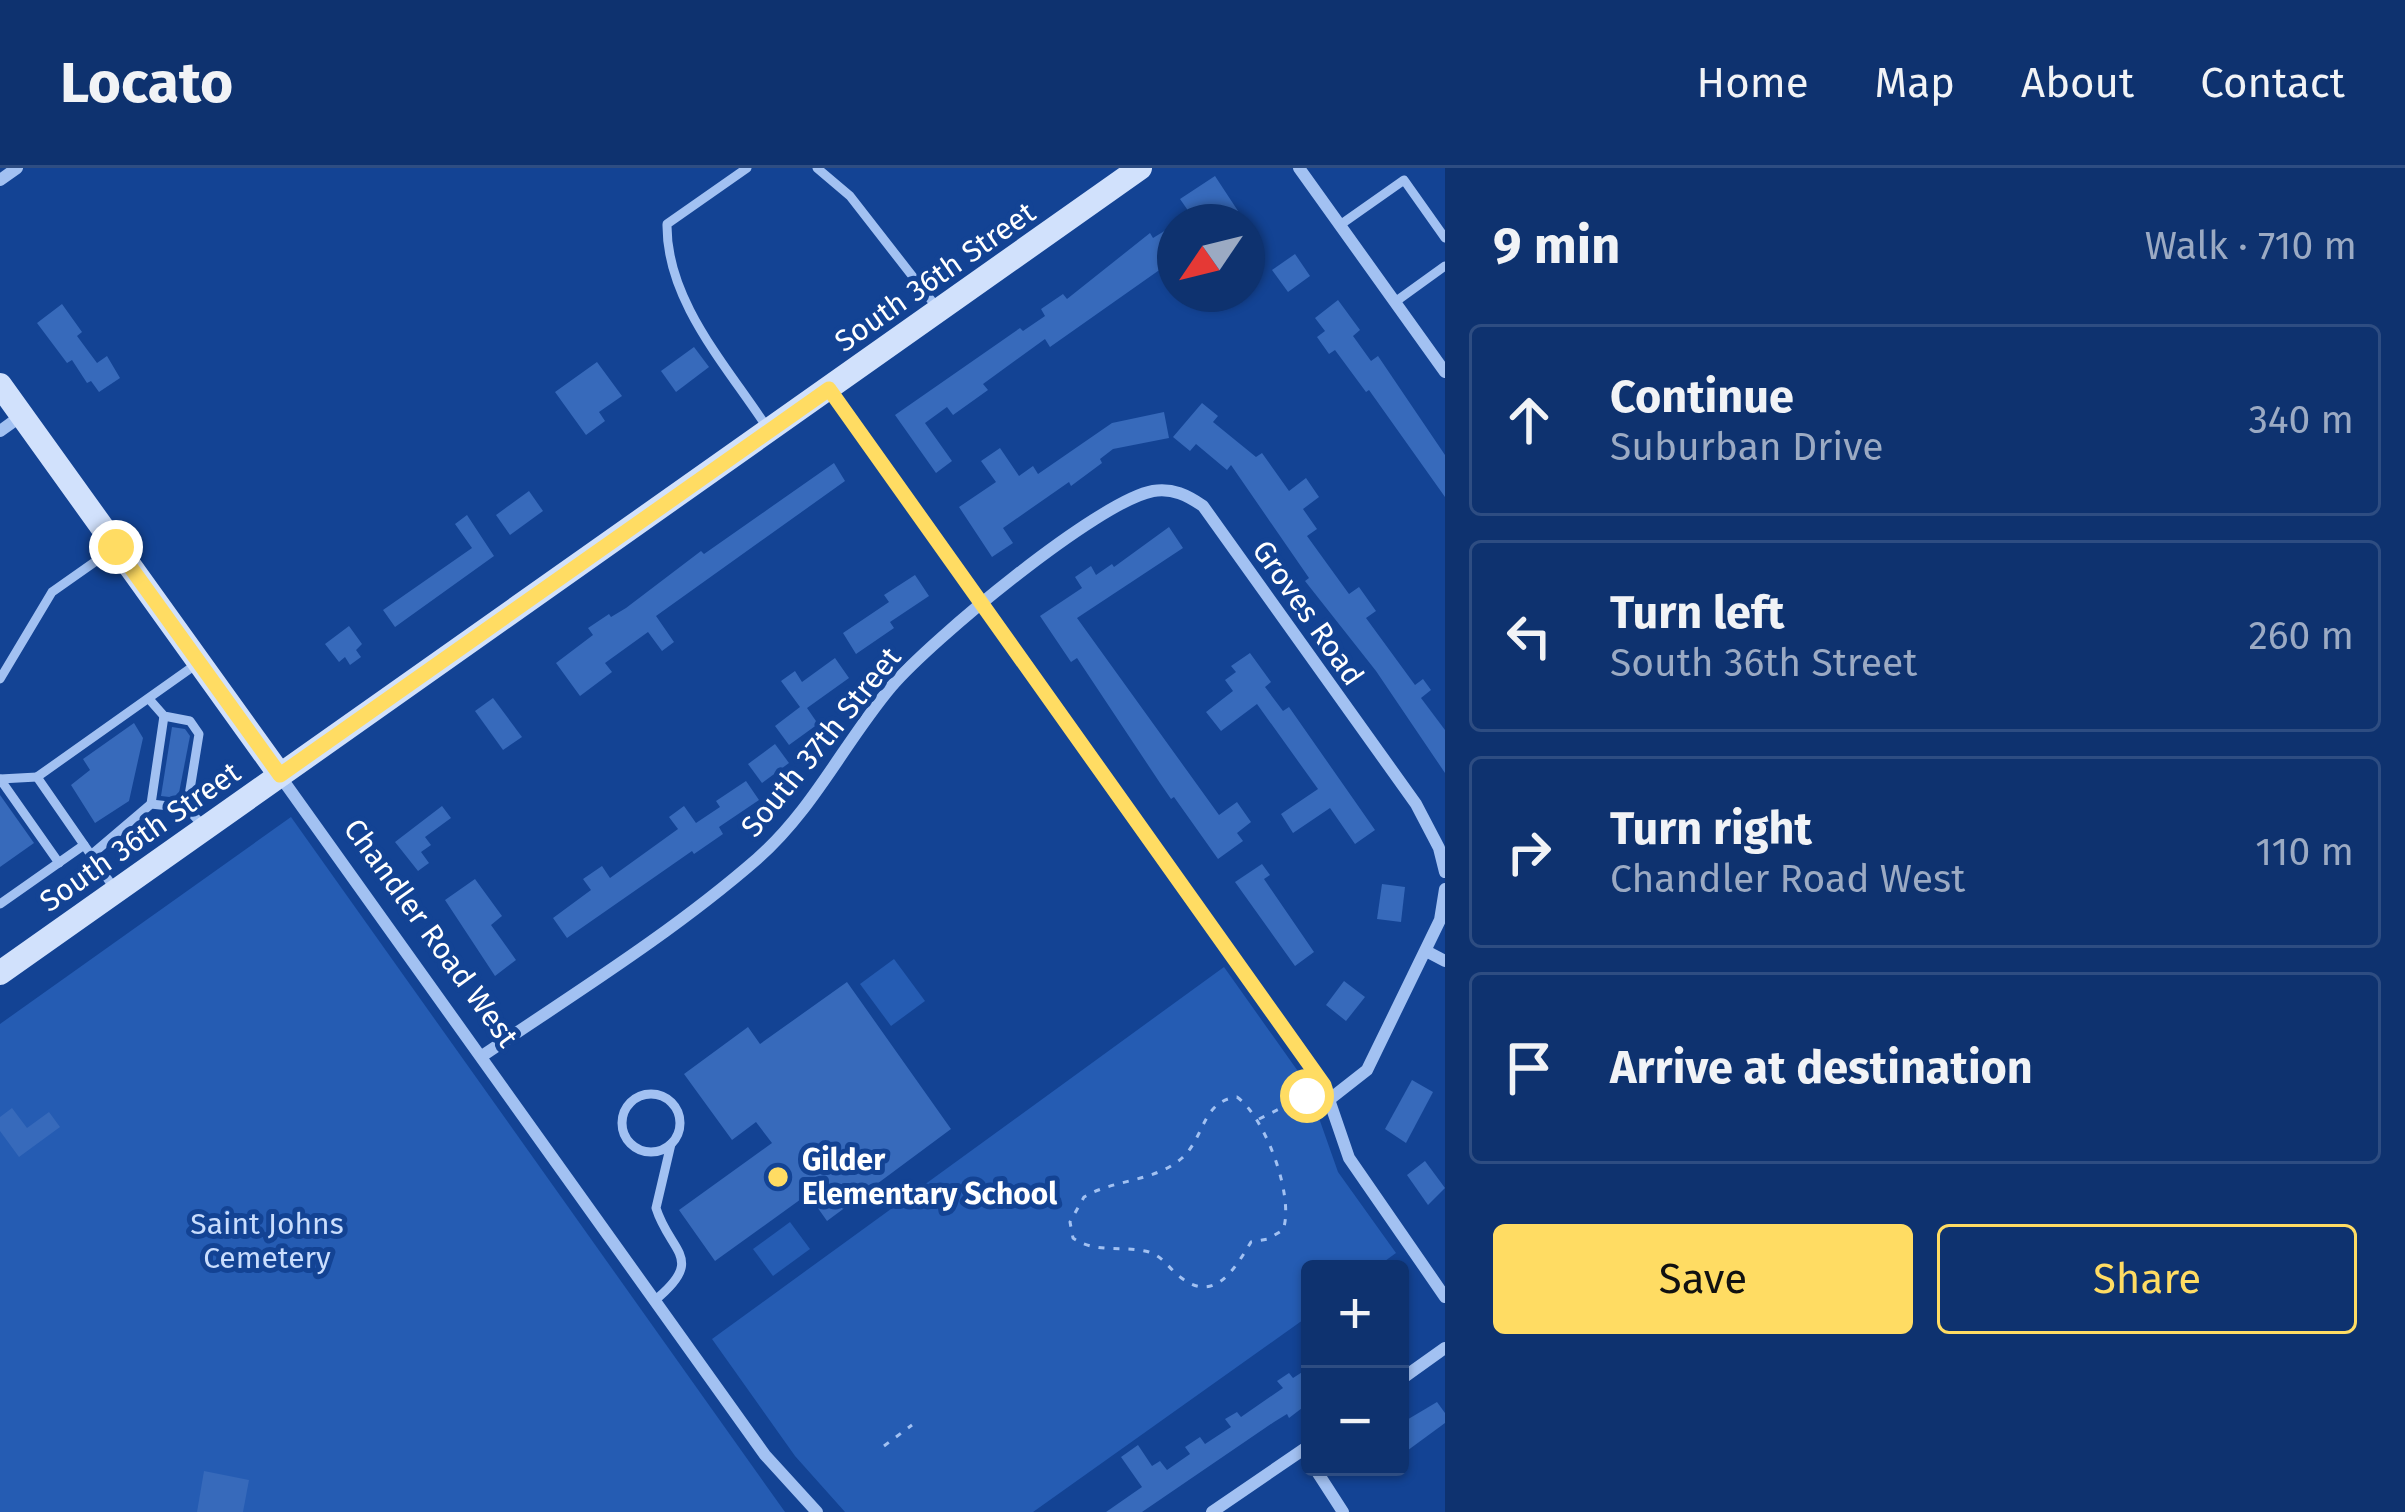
<!DOCTYPE html>
<html lang="en">
<head>
<meta charset="utf-8">
<style>
  body { margin:0; font-family:"Fira Sans",sans-serif; background:#1c3e77; color:#f1f3f6 }
  .controls { position:absolute; right:36px; bottom:36px; display:grid; overflow:hidden; border-radius:12px; box-shadow:0 3px 9px #0004 }
  .controls button { width:108px; height:108px; display:grid; place-items:center; padding:0; border:0; border-bottom:3px solid #2e4d82; background:#0e326f; color:#f1f3f6; font:60px sans-serif }
  .compass { position:absolute; left:1157px; top:36px; width:108px; height:108px; border-radius:50%; background:#0e326f; box-shadow:0 3px 9px #0004; rotate:235deg }
  .stop { position:absolute; width:36px; height:36px; margin:-27px; border:9px solid #ffdc63; border-radius:50%; background:#fff }
  .stop.end { background:#ffdc63; border-color:#fff; box-shadow:0 3px 12px #0008 }
  .list { margin:0; padding:0; list-style:none }
  h2 { display:flex; justify-content:space-between; align-items:center; height:156px; margin:0; padding:0 48px; font-size:51px }
  h2 small { font-size:39px; font-weight:400; color:#9baac3 }
  .list li { display:grid; grid-template-columns:78px 1fr auto; gap:36px; align-items:center; box-sizing:border-box; height:192px; margin:0 24px 24px; padding:0 24px; border:3px solid #2e4d82; border-radius:12px }
  .list b { display:block; font-size:45px; white-space:nowrap }
  .list p { margin:0; font-size:39px; white-space:nowrap; color:#9baac3 }
  .list em { font-size:39px; font-style:normal; color:#9baac3 }
  .actions { display:flex; gap:24px; padding:36px 48px }
  .actions a { flex:1; padding:27px 0; border:3px solid #ffdc63; border-radius:12px; text-align:center; font-size:42px; color:#ffdc63 }
  .actions .main { background:#ffdc63; color:#111 }
  .icon { flex:none; width:66px; height:66px; fill:none; stroke:currentColor; stroke-width:2; stroke-linecap:round; stroke-linejoin:round }
  .map { position:relative; flex:none; width:1445px; height:1344px; overflow:hidden }
  header { display:flex; align-items:center; gap:72px; box-sizing:border-box; height:168px; padding:0 60px; background:#0e326f; border-bottom:3px solid #2e4d82 }
  header strong { font-size:57px }
  nav { display:flex; gap:66px; margin-inline-start:auto; font-size:42px }
  main { display:flex }
  aside { flex:1; background:#0e326f }
  .map>svg:first-child { display:block }
</style>
</head>
<body>
<header>
<strong>Locato</strong>
<nav><a>Home</a><a>Map</a><a>About</a><a>Contact</a></nav>
</header>
<main>
<div class="map">
<svg width="1445" height="1344" viewBox="0 0 1445 1344">
  <rect width="100%" height="100%" fill="#134394"/>
  <g fill="#255cb3">
    <polygon points="291,649 785,1344 0,1344 0,856"/>
    <polygon points="894,791 925,833 891,858 860,816"/>
    <polygon points="1224,799 1307,916 1338,1004 1396,1085 1374,1101 1310,1101 1310,1147 1033,1344 845,1344 795,1288 712,1171"/>
    <polygon points="790,1054 810,1081 773,1108 753,1081"/>
  </g>
  <g fill="#376abb">
    <polygon points="1215,8 1238,43 1223,54 1214,45 1196,54 1180,31"/>
    <polygon points="1166,62 1175,75 1175,91 1050,179 1045,171 983,216 988,222 953,247 947,239 925,255 952,293 936,305 895,247 1020,160 1023,163 1045,148 1041,141 1063,126 1067,131 1150,65 1153,70"/>
    <polygon points="1295,86 1310,108 1288,124 1272,102"/>
    <polygon points="1338,132 1360,162 1353,168 1371,193 1378,188 1445,287 1445,329 1369,222 1366,224 1335,182 1329,186 1317,169 1325,163 1315,150"/>
    <polygon points="62,136 82,164 77,168 97,195 107,188 120,210 99,224 91,213 87,215 72,192 67,195 37,155"/>
    <polygon points="694,179 709,199 676,224 661,203"/>
    <polygon points="597,194 622,228 599,244 605,253 586,267 555,224"/>
    <polygon points="1202,235 1218,248 1213,254 1256,289 1262,285 1289,323 1306,310 1319,329 1303,341 1317,361 1307,368 1349,426 1359,419 1376,443 1366,450 1415,517 1423,511 1431,522 1421,530 1445,562 1445,605 1376,503 1305,413 1309,410 1231,297 1227,302 1196,276 1190,283 1173,269"/>
    <polygon points="1164,244 1169,270 1113,281 1100,291 1102,295 1071,318 1069,314 1003,360 1013,375 992,389 959,339 996,314 981,293 1000,280 1019,308 1033,298 1038,306 1112,255"/>
    <polygon points="834,295 845,313 656,448 674,474 662,483 648,464 605,495 612,504 580,528 556,495 593,467 588,460 609,446 611,449 626,440 701,383 704,386"/>
    <polygon points="529,323 543,343 510,367 496,347"/>
    <polygon points="467,347 494,388 395,459 383,442 472,380 455,356"/>
    <polygon points="1169,359 1183,380 1077,450 1219,647 1237,634 1251,654 1237,665 1243,673 1218,691 1174,629 1171,631 1160,615 1077,490 1071,494 1040,448 1082,420 1075,409 1091,398 1096,407 1112,396 1114,399"/>
    <polygon points="915,407 929,428 890,454 894,460 856,486 843,465 889,434 884,427"/>
    <polygon points="349,458 362,476 356,482 361,489 350,497 345,489 339,494 325,476"/>
    <polygon points="1250,485 1271,514 1265,519 1283,543 1289,539 1375,662 1355,676 1330,640 1293,665 1281,646 1318,621 1257,536 1221,563 1206,544 1233,523 1225,512 1236,504 1231,498"/>
    <polygon points="835,490 849,510 807,540 818,556 789,577 775,558 800,539 781,513 795,503 802,514"/>
    <polygon points="493,530 522,569 503,582 475,543"/>
    <polygon points="134,555 143,570 129,633 95,655 71,617 90,602 83,591"/>
    <polygon points="172,559 185,561 190,568 178,630 161,628"/>
    <polygon points="775,576 789,595 762,615 748,596"/>
    <polygon points="746,613 759,632 719,659 723,666 694,686 692,683 567,770 553,750 591,722 583,711 602,698 610,710 678,661 669,649 684,638 696,655 720,639 716,633"/>
    <polygon points="0,627 34,675 0,699"/>
    <polygon points="442,638 451,650 425,669 431,677 421,684 429,695 418,703 395,674"/>
    <polygon points="1262,696 1270,707 1264,711 1314,784 1295,798 1235,714"/>
    <polygon points="475,711 502,748 491,757 516,792 495,808 445,732"/>
    <polygon points="1382,716 1405,719 1401,754 1377,751"/>
    <polygon points="1344,813 1365,829 1346,853 1326,837"/>
    <polygon points="847,814 951,961 827,1053 808,1026 715,1093 679,1042 772,975 756,954 732,972 684,906 748,859 760,876"/>
    <polygon points="1412,912 1433,924 1406,975 1385,961"/>
    <polygon points="12,940 27,960 49,944 60,959 19,989 0,963 0,949"/>
    <polygon points="1425,993 1445,1020 1428,1037 1407,1007"/>
    <polygon points="1310,1199 1310,1234 1289,1250 1287,1246 1274,1254 1142,1344 1106,1344 1142,1319 1121,1289 1138,1277 1152,1298 1160,1293 1167,1302 1190,1286 1185,1279 1200,1269 1205,1276 1231,1259 1225,1251 1237,1244 1241,1249 1283,1220 1277,1213 1289,1205 1293,1210"/>
    <polygon points="1437,1234 1445,1245 1445,1255 1400,1288 1400,1256"/>
    <polygon points="204,1303 249,1312 243,1344 197,1344"/>
  </g>
  <g fill="none" stroke-linecap="round" stroke-linejoin="round">
    <g stroke="#a2c1f2" stroke-width="3" stroke-dasharray="6 9" stroke-linecap="butt">
      <path d="M1237,929c28,20 58,100 46,133l-15,9 -17,3c-17,28 -37,63 -72,34 -11,-9 -16,-19 -30,-24 -25,-7 -54,2 -76,-14l-3,-16 14,-25c30,-18 71,-15 98,-39 23,-21 20,-57 55,-61z"/>
      <polyline points="1259,951 1309,926"/>
      <polyline points="884,1278 912,1257"/>
    </g>
    <g stroke="#a2c1f2" stroke-width="9">
      <path d="M747,0l-80,56c-1,76 59,141 99,202"/>
      <polyline points="817,0 850,28 938,141"/>
      <polyline points="1340,57 1404,12 1445,70"/>
      <polyline points="1395,134 1445,98"/>
      <polyline points="0,511 52,424 116,379"/>
      <polyline points="149,531 164,548 190,553 199,566 187,640 204,659"/>
      <polyline points="0,611 59,695"/>
      <polyline points="0,611 37,609"/>
      <polyline points="151,636 164,548"/>
      <polyline points="91,687 151,636 187,640"/>
      <polyline points="116,723 37,609 198,495"/>
      <polyline points="0,736 84,677"/>
      <circle cx="651" cy="955" r="29"/>
      <path d="M654,1133c53,-43 16,-48 2,-93l15,-64"/>
    </g>
    <g stroke="#a2c1f2" stroke-width="12">
      <polyline points="1299,0 1445,204"/>
      <polyline points="0,12 17,0"/>
      <polyline points="829,221 1324,917 1349,990 1445,1129"/>
      <polyline points="0,263 21,248"/>
      <polyline points="280,608 765,1287 817,1344"/>
      <polyline points="1426,783 1445,793"/>
      <path d="M482,888c93,-63 190,-123 275,-197 56,-49 87,-116 134,-172 39,-46 207,-186 262,-196 20,-3 34,4 50,15l213,298 23,44 6,24"/>
      <polyline points="1330,931 1367,902 1440,752 1445,721"/>
      <polyline points="1400,1212 1445,1180"/>
      <polyline points="1314,1299 1343,1344"/>
      <polyline points="1212,1344 1310,1277"/>
    </g>
    <g stroke="#d1e1fc" stroke-width="24">
      <polyline points="0,217 280,607"/>
      <polyline points="0,805 1140,0"/>
    </g>
  </g>
  <g fill="none" stroke-linecap="round" stroke-linejoin="round">
    <polyline stroke="#ffdc63" stroke-width="15" points="116,379 280,607 829,221 1324,917 1307,928"/>
  </g>
  <circle fill="#ffdc63" stroke="#134394" stroke-width="4.5" cx="778" cy="1009" r="12"/>
  <g text-anchor="middle" stroke-width="10" stroke-linejoin="round" paint-order="stroke">
    <g font-size="30" fill="#fff" stroke="#134394">
      <text transform="translate(935 109) rotate(-35)" y="10">South 36th Street</text>
      <text transform="translate(1308 445) rotate(55)" y="10">Groves Road</text>
      <text transform="translate(821 574) rotate(-51)" y="10">South 37th Street</text>
      <text transform="translate(140 669) rotate(-35)" y="10">South 36th Street</text>
      <text transform="translate(431 765) rotate(54)" y="10">Chandler Road West</text>
    </g>
    <g font-size="30" font-weight="bold" fill="#fff" stroke="#134394" text-anchor="start">
      <text x="802" y="1002">Gilder<tspan x="802" dy="34">Elementary School</tspan></text>
    </g>
    <g font-size="30" fill="#c9ddfd" stroke="#134394">
      <text x="267" y="1066">Saint Johns<tspan x="267" dy="34">Cemetery</tspan></text>
    </g>
  </g>
</svg>
<div class="controls">
<button>+</button>
<button>−</button>
</div>
<svg class="compass" viewBox="-18 -18 36 36"><path d="M0-13l5 13h-10z" fill="#e53935"/><path d="M0 13l5-13h-10z" fill="#9baac3"/></svg>
<div class="stop" style="left:1307px;top:928px"></div>
<div class="stop end" style="left:116px;top:379px"></div>
</div>
<aside>
<h2>9 min<small>Walk · 710 m</small></h2>
<ul class="list">
<li><svg class="icon" aria-label="ahead" viewBox="0 0 24 24"><path d="M12 20V5M6 11l6-6 6 6"/></svg><div><b>Continue</b><p>Suburban Drive</p></div><em>340 m</em></li>
<li><svg class="icon" aria-label="left" viewBox="0 0 24 24"><path d="M17 20v-9H6M10 6l-5 5 5 5"/></svg><div><b>Turn left</b><p>South 36th Street</p></div><em>260 m</em></li>
<li><svg class="icon" aria-label="right" viewBox="0 0 24 24"><path d="M7 20v-9h11M14 6l5 5-5 5"/></svg><div><b>Turn right</b><p>Chandler Road West</p></div><em>110 m</em></li>
<li><svg class="icon" aria-label="arrive" viewBox="0 0 24 24"><path d="M6 21V4h12l-3 4 3 4H6"/></svg><div><b>Arrive at destination</b></div></li>
</ul>
<div class="actions"><a class="main">Save</a><a>Share</a></div>
</aside>
</main>
</body>
</html>
